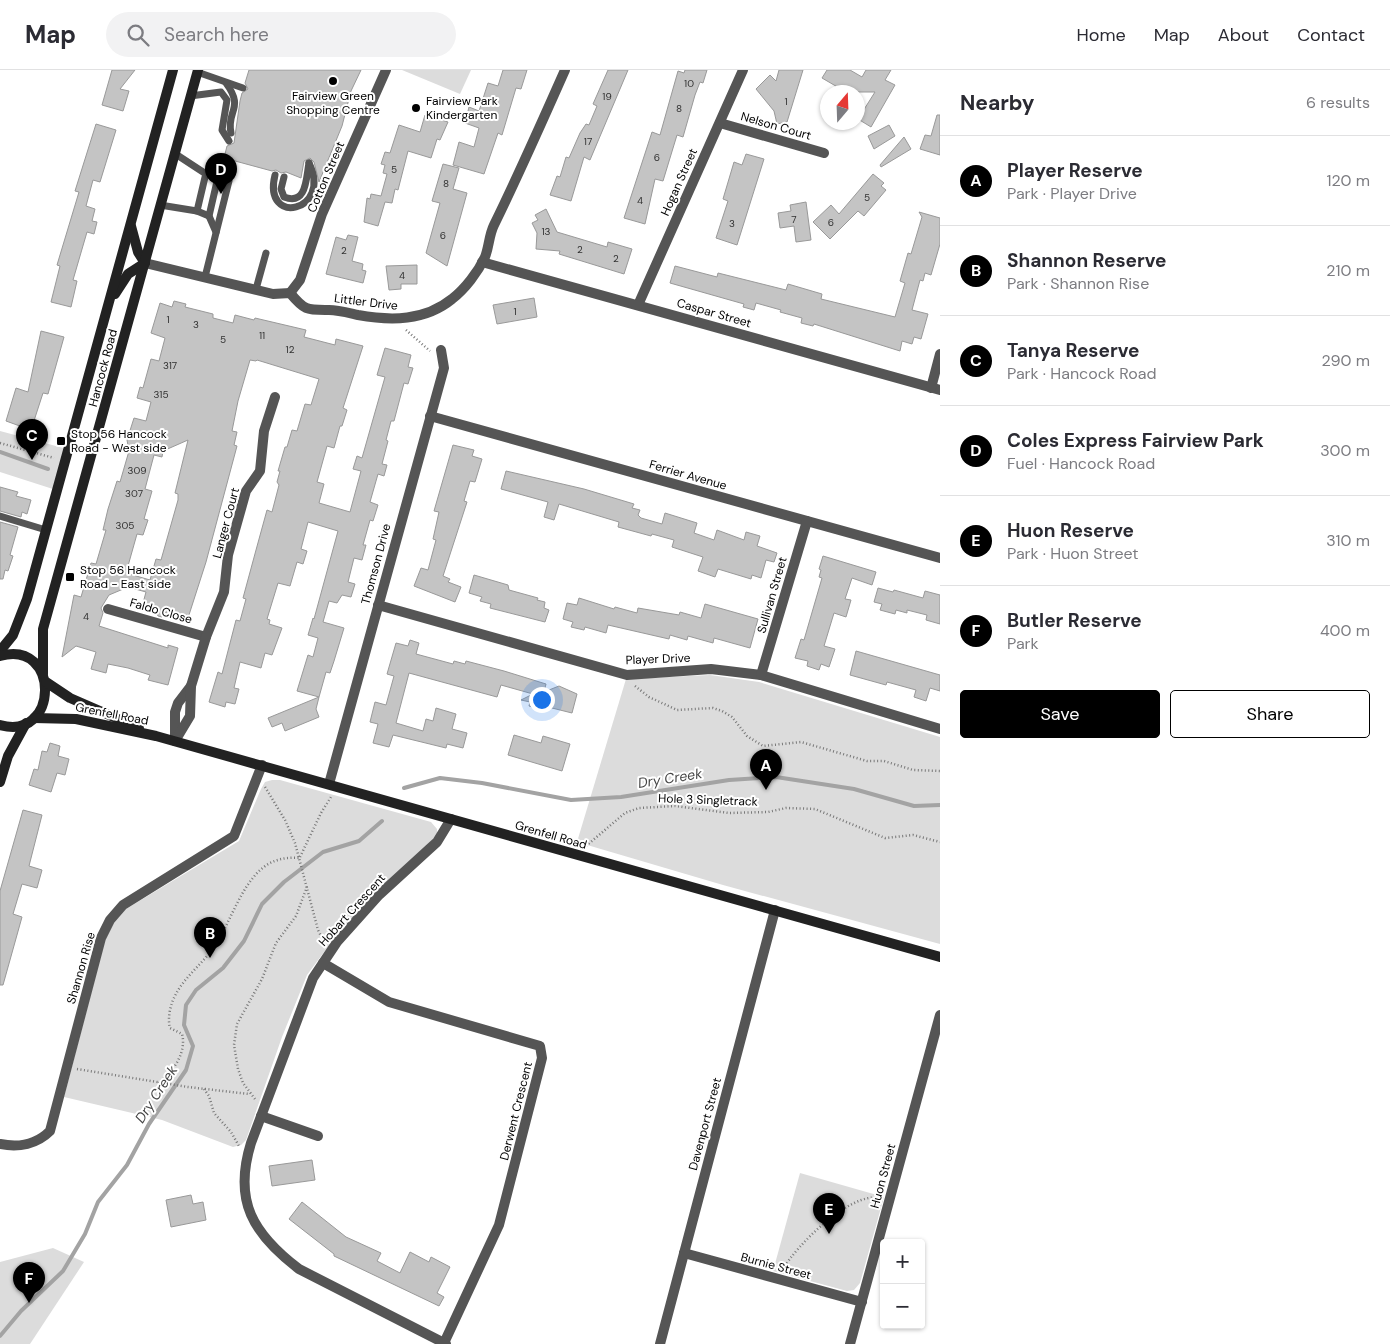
<!DOCTYPE html>
<html lang="en">
<head>
<meta charset="utf-8">
<style>
  body { margin:0; font-family:"DM Sans",sans-serif; background:#f2f2f3; color:#2b2b33 }
  .controls { position:absolute; right:15px; bottom:15px; display:grid; overflow:hidden; border-radius:5px; box-shadow:0 1px 4px #0004 }
  .controls button { width:45px; height:45px; display:grid; place-items:center; padding:0; border:0; border-bottom:1px solid #e1e1e2; background:#fff; color:#2b2b33; font:25px sans-serif }
  .compass { position:absolute; left:820px; top:15px; width:45px; height:45px; border-radius:50%; background:#fff; box-shadow:0 1px 4px #0004; rotate:19deg }
  .you { position:absolute; left:541px; top:629px; width:18px; height:18px; margin:-12px; border:4px solid #fff; border-radius:50%; background:#1a73e8; box-shadow:0 0 0 8px #1a73e833 }
  .badge { display:grid; place-items:center; width:32px; height:32px; border-radius:50%; background:#000; color:#fff; font-size:16px; font-weight:700 }
  .pin { position:absolute; translate:-50% -41px; filter:drop-shadow(0 1px 2px #0008) }
  .pin::after { content:''; position:absolute; top:26px; width:18px; height:15px; background:inherit; clip-path:polygon(0 0,100% 0,50% 100%) }
  .list { margin:0; padding:0; list-style:none }
  h2 { display:flex; justify-content:space-between; align-items:center; height:65px; margin:0; padding:0 20px; font-size:21px }
  h2 small { font-size:16px; font-weight:400; color:#7c7c81 }
  .list li { display:grid; grid-template-columns:32px 1fr auto; gap:15px; align-items:center; box-sizing:border-box; height:90px; padding:0 20px; border-top:1px solid #e1e1e2 }
  .list b { display:block; font-size:19px; white-space:nowrap }
  .list p { margin:0; font-size:16px; white-space:nowrap; color:#7c7c81 }
  .list em { font-size:16px; font-style:normal; color:#7c7c81 }
  .actions { display:flex; gap:10px; padding:15px 20px }
  .actions a { flex:1; padding:11px 0; border:1px solid #000; border-radius:5px; text-align:center; font-size:18px; color:#000 }
  .actions .main { background:#000; color:#fff }
  .icon { flex:none; width:28px; height:28px; fill:none; stroke:currentColor; stroke-width:2; stroke-linecap:round; stroke-linejoin:round }
  .map { position:relative; flex:none; width:940px; height:1274px; overflow:hidden }
  header { display:flex; align-items:center; gap:30px; box-sizing:border-box; height:70px; padding:0 25px; background:#fff; border-bottom:1px solid #e1e1e2 }
  header strong { font-size:24px }
  nav { display:flex; gap:28px; margin-inline-start:auto; font-size:18px }
  .search { width:350px; height:45px; background:#f2f2f3; display:flex; align-items:center; gap:12px; box-sizing:border-box; padding:0 18px; border-radius:28px; color:#7c7c81; font-size:19px }
  main { display:flex }
  aside { flex:1; background:#fff }
  .map>svg:first-child { display:block }
</style>
</head>
<body>
<header>
<strong>Map</strong>
<div class="search"><svg class="icon" aria-label="search" viewBox="0 0 24 24"><circle cx="10" cy="10" r="6"/><path d="M15 15l6 6"/></svg>Search here</div>
<nav><a>Home</a><a>Map</a><a>About</a><a>Contact</a></nav>
</header>
<main>
<div class="map">
<svg width="940" height="1274" viewBox="0 0 940 1274">
  <rect width="100%" height="100%" fill="#fff"/>
  <g fill="#dcdcdc">
    <polygon points="402,0 471,0 460,24"/>
    <polygon points="0,361 67,379 56,420 0,402"/>
    <polygon points="710,605 759,612 940,667 940,874 723,815 577,772 626,609"/>
    <polygon points="272,710 280,710 431,752 437,759 437,765 333,870 307,905 282,967 246,1070 241,1075 233,1077 162,1050 64,1027 105,870 114,853 126,839 239,771 261,719 265,712"/>
    <polygon points="800,1103 884,1127 860,1213 854,1220 847,1221 773,1201"/>
    <polygon points="53,1178 84,1192 30,1274 0,1274 0,1192"/>
  </g>
  <g fill="none" stroke-linecap="round" stroke-linejoin="round">
    <g stroke="#a3a3a3" stroke-width="4">
      <polyline points="0,382 48,399"/>
      <polyline points="404,718 440,708 482,713 571,730 621,727 729,710 776,707 854,719 914,736 940,735"/>
      <polyline points="0,1266 21,1241 63,1201 85,1164 98,1132 127,1095 149,1054 186,1000 193,976 184,955 186,935 196,920 223,898 244,871 262,834 284,812 323,782 359,771 382,751"/>
    </g>
  </g>
  <g fill="#c4c4c4" stroke="#999" fill-rule="evenodd">
    <polygon points="112,0 135,0 120,19 129,21 123,41 102,35"/>
    <polygon points="249,0 361,0 351,21 342,56 319,112 314,92 310,88 304,91 301,108 286,102 281,103 276,100 272,101 224,88 227,76 234,73 240,31 242,23 248,19 245,13"/>
    <polygon points="503,0 527,0 521,19 516,18 502,65 498,63 484,104 453,95 459,72 474,77 479,58 465,53 469,37 479,41 488,13 498,16"/>
    <polygon points="608,0 628,0 590,90 584,87 571,131 550,125 557,106 560,107 566,87 569,88 580,63 586,54 589,55 597,36 593,34"/>
    <polygon points="685,0 707,0 703,13 700,12 695,25 683,67 677,65 663,111 655,109 645,154 624,148 652,62 660,65 678,1 684,3"/>
    <polygon points="779,0 803,0 787,52 777,54 774,41 756,19 770,5 776,11"/>
    <polygon points="827,0 850,0 862,7 866,0 891,0 885,10 895,15 871,57 858,49 875,22 846,22 822,8"/>
    <polygon points="425,45 448,52 440,70 437,69 431,88 408,81 398,120 395,119 392,133 385,132 378,156 364,152 367,128 370,129 371,124 381,126 387,104 383,103 385,95 381,94 385,82 390,83 399,55 420,62"/>
    <polygon points="937,45 940,45 940,85 920,79 925,65 931,66"/>
    <polygon points="96,54 116,60 100,112 93,110 86,136 95,139 92,151 97,152 94,164 87,162 73,210 77,211 71,237 51,232 60,196 57,195 79,122 75,121"/>
    <polygon points="889,55 895,66 874,79 868,66"/>
    <polygon points="904,67 911,79 881,97 880,95"/>
    <polygon points="746,84 764,89 737,175 716,168 728,131 723,129 734,92 742,95"/>
    <polygon points="443,94 459,98 453,119 467,123 447,196 426,183 440,133 432,131"/>
    <polygon points="873,104 884,113 881,116 886,120 864,146 858,141 830,169 813,152 831,135 839,144"/>
    <polygon points="806,132 811,170 796,172 794,156 780,158 778,143 791,141 790,135"/>
    <polygon points="546,139 557,162 607,177 608,172 632,179 624,204 559,184 560,181 536,179 537,163 532,153 538,150 535,145"/>
    <polygon points="919,142 940,148 940,174 931,205 925,203 923,211 920,210 912,240 928,244 921,269 914,267 912,274 902,271 900,281 814,254 813,256 801,253 802,248 780,242 781,240 756,233 754,240 743,237 744,234 670,213 675,196 717,207 718,203 786,220 788,214 822,224 821,229 895,247 905,213 900,211 908,183 911,184 922,147"/>
    <polygon points="348,165 358,167 352,191 363,194 362,200 366,201 363,213 326,204 336,167 346,170"/>
    <polygon points="417,195 417,214 401,214 401,219 389,220 386,196"/>
    <polygon points="534,228 537,247 497,254 493,235"/>
    <path d="M174,231l12,3 -1,3 28,7v4l20,5 2,-8 19,5 1,-2 51,12 -2,7 31,8 1,-6 27,7 -20,62 4,2 -5,16h-2l-6,22 -7,-2 -10,36 7,2 -5,19 31,9 11,-41 -8,-2 4,-13 5,2 23,-81 -8,-2 8,-27 26,7 -3,12 5,1 -5,16 -4,-1 -10,38h-3l-5,19 2,1 -6,23 5,1 -3,11 -6,-2 -8,28 8,3 -5,16 -3,-1 -7,25h3l-4,15 -8,-2 -6,24 7,2 -4,13 -9,-2 -5,8 -8,-2 -6,21 21,6 -10,33 -4,12 -4,-1 -7,25 -22,-6 11,-36 5,2 5,-19 -10,-3 5,-17 1,1 24,-88 -30,-9 -7,27 6,2 -4,13 -6,-2 -7,24 -12,-3 -11,36 3,1 -1,4 13,4 -10,27 -7,-2 -4,15 -21,-6 -6,26 5,1 -4,15 -9,-2 -1,5 -16,-5 9,-30 4,2 14,-54 4,1 6,-22 -3,-1 13,-48 11,-40 5,2 7,-27 -2,-3 3,-11h-2l7,-24h2l5,-17 5,1 8,-27 6,1 8,-26 -62,-19 -1,1 -6,-1 -12,41 -6,30 5,1 -3,13 3,1 -31,116 -18,56 -25,-6 -1,5 -4,-1 -5,-11 -10,-2 3,-11 -18,-5 -19,8 -8,13 2,5 -4,13 69,22v-3l10,3 -10,37 -20,-5 2,-5 -22,-7 -20,-4 -2,9 -15,-4 5,-17 -20,-6 -14,11 12,-62 7,2 10,-34 5,1 10,-34h-3l5,-21 9,-28 3,1 9,-31 -2,-11 7,-22 12,3 5,-19 -14,-4 3,-11 3,1 8,-29 8,2 6,-23 -14,-5 9,-30 12,4zM188,370l-13,53 3,1v6l-17,60 -5,-1 -6,21 -24,-7 11,-39 6,1 5,-15 -4,-1 8,-28 -7,-2 9,-34 8,2 1,-6z"/>
    <polygon points="41,261 64,267 48,324 43,323 31,360 6,351 16,318 28,322"/>
    <polygon points="453,375 474,380 472,386 482,389 475,412 470,411 464,431 467,432 443,506 450,509 448,512 461,517 455,532 414,516 421,498 428,500 436,470 433,469 439,442 434,441"/>
    <polygon points="506,401 584,419 634,434 632,438 640,440 638,445 641,448 662,454 665,443 697,453 694,463 714,470 717,460 744,470 746,462 760,466 757,476 777,483 774,492 766,490 761,508 752,505 751,509 718,499 715,507 698,501 703,487 672,477 674,470 652,464 651,466 618,457 619,452 559,434 554,450 544,447 548,432 501,419"/>
    <polygon points="0,417 18,422 16,426 31,430 27,444 22,442 21,447 0,441"/>
    <polygon points="0,452 18,457 10,485 13,486 8,501 5,500 3,509 0,509"/>
    <polygon points="823,486 876,502 872,515 852,508 845,529 851,530 846,547 834,543 824,576 835,579 829,597 821,594 819,600 807,596 808,591 795,588 801,569 804,570 822,508 819,507 821,500 819,499"/>
    <polygon points="474,505 508,515 509,520 538,528 537,530 545,532 544,538 549,540 545,552 490,538 491,534 480,531 482,527 469,523"/>
    <polygon points="878,518 893,522 894,520 923,528 925,521 940,525 940,554 926,550 927,545 907,540 907,543 896,540 895,544 880,540 882,534 874,532"/>
    <polygon points="579,528 614,539 615,537 637,543 638,538 679,545 680,542 701,548 705,534 758,549 750,578 714,568 713,573 688,566 687,570 670,565 669,569 608,555 606,563 585,557 584,560 571,557 573,552 563,549 567,533 577,535"/>
    <polygon points="410,570 419,573 416,584 453,594 454,591 465,594 466,591 504,601 546,614 544,622 559,616 577,624 572,643 540,635 539,639 529,636 530,632 521,630 533,624 501,615 497,627 409,603 396,653 423,661 426,649 433,651 436,638 456,644 452,659 467,663 463,678 447,674 446,678 393,665 389,677 373,673 378,654 370,652 375,632 386,635 394,606 387,604 396,573 408,576"/>
    <polygon points="856,581 940,605 940,621 930,618 926,631 914,627 916,620 887,612 886,615 850,605"/>
    <polygon points="319,627 316,639 319,647 285,661 282,653 272,657 268,648"/>
    <polygon points="514,665 541,673 543,666 570,674 562,701 508,685"/>
    <polygon points="50,673 60,676 58,686 69,689 65,705 57,703 51,722 29,715 34,699 38,700 42,681 47,682"/>
    <polygon points="23,740 42,745 29,796 42,800 37,818 22,814 13,844 22,847 3,915 0,915 0,821"/>
    <polygon points="312,1090 315,1110 272,1116 269,1096"/>
    <polygon points="191,1125 193,1134 203,1132 206,1150 171,1157 166,1130"/>
    <polygon points="302,1132 346,1167 381,1183 377,1191 400,1203 410,1182 429,1192 431,1187 450,1197 437,1223 444,1227 439,1236 334,1186 334,1184 289,1149"/>
  </g>
  <g fill="none" stroke-linecap="round" stroke-linejoin="round">
    <g stroke="#777" stroke-width="2.5" stroke-dasharray="1 2.5" stroke-linecap="butt">
      <polyline points="406,260 430,281"/>
      <polyline points="0,373 54,388"/>
      <polyline points="635,616 649,627 677,640 713,638 722,641 732,647 747,666 763,676 801,672 867,691 884,691 913,700 940,701"/>
      <polyline points="265,717 285,750 295,773 318,860 324,872"/>
      <polyline points="586,776 625,743 639,738 675,736 729,743 768,742 786,738 815,739 885,768 913,765 940,772"/>
      <polyline points="300,787 321,743 331,727"/>
      <polyline points="77,999 188,1017 249,1024"/>
      <path d="M158,1013c15,-10 29,-31 24,-49l-12,-6c-3,-11 1,-26 7,-36 9,-16 26,-29 37,-45 16,-23 27,-63 50,-80 10,-8 23,-10 36,-9"/>
      <polyline points="204,1019 209,1026 214,1043 231,1062 239,1076"/>
      <polyline points="255,1029 243,1013 238,999 234,975 237,954 262,909 276,873 296,846 307,817"/>
      <path d="M783,1199c14,-24 67,-77 96,-71"/>
    </g>
    <g stroke="#555" stroke-width="7">
      <polyline points="197,2 243,18"/>
      <path d="M226,13c19,26 0,27 5,50"/>
      <polyline points="190,26 221,22 227,30 222,60 229,71"/>
      <polyline points="174,83 203,102 229,111 205,207"/>
      <path d="M275,105c-13,52 58,37 34,-12"/>
      <path d="M284,107l-3,12 3,8c23,9 22,-19 25,-34"/>
      <polyline points="160,135 197,141 209,146"/>
      <polyline points="197,141 206,103"/>
      <polyline points="216,162 209,146 218,107"/>
      <polyline points="256,219 266,183"/>
      <polyline points="0,446 46,460"/>
    </g>
    <g stroke="#555" stroke-width="10">
      <polyline points="720,53 824,83"/>
      <polyline points="482,192 940,320"/>
      <path d="M145,193l128,31 17,-1c15,18 17,17 39,17 9,0 20,3 29,5 33,6 67,6 94,-16 13,-10 26,-27 33,-42 4,-10 4,-22 9,-32 25,-51 48,-103 71,-155"/>
      <polyline points="290,223 300,210 322,144 386,0"/>
      <polyline points="638,235 743,0"/>
      <polyline points="931,318 940,284"/>
      <polyline points="430,346 940,488"/>
      <polyline points="378,535 627,605 711,599 761,605 940,659"/>
      <polyline points="108,539 206,567"/>
      <polyline points="761,605 807,451"/>
      <polyline points="175,671 175,642 178,633 191,616 206,567 224,522 228,485 246,421 260,401 264,361 275,327"/>
      <polyline points="175,671 190,646 191,616"/>
      <polyline points="329,714 444,298 441,280"/>
      <polyline points="323,893 389,932 540,976 542,988 499,1155 444,1273"/>
      <polyline points="261,1046 318,1066"/>
      <path d="M0,1074c19,4 37,0 50,-13l51,-193 9,-18 13,-15 111,-69 28,-71"/>
      <polyline points="684,1183 862,1232"/>
      <path d="M446,1274l-147,-75c-46,-35 -66,-68 -48,-126l62,-165 24,-36 42,-47 58,-53 14,-23"/>
      <polyline points="660,1274 775,840"/>
      <polyline points="850,1274 940,945"/>
    </g>
    <g stroke="#222" stroke-width="10">
      <polyline points="131,156 138,182 145,193"/>
      <polyline points="115,224 128,204 145,193"/>
      <polyline points="0,581 13,565 27,529 173,0"/>
      <path d="M0,586c61,-17 59,86 0,69"/>
      <polyline points="43,604 43,559 198,0"/>
      <polyline points="46,612 70,628 139,658"/>
      <polyline points="34,648 76,649 156,666 940,887"/>
      <polyline points="0,712 8,686 26,653"/>
    </g>
  </g>
  <g fill="#000" stroke="#fff" stroke-width="2">
    <circle cx="333" cy="11" r="5"/>
    <circle cx="416" cy="38" r="5"/>
    <rect x="56" y="366" width="10" height="10" rx="2.5"/>
    <rect x="65" y="502" width="10" height="10" rx="2.5"/>
  </g>
  <g text-anchor="middle" stroke-width="4" stroke-linejoin="round" paint-order="stroke">
    <g font-size="10" fill="#313131">
      <text x="689" y="17">10</text>
      <text x="607" y="30">19</text>
      <text x="786" y="35">1</text>
      <text x="679" y="42">8</text>
      <text x="588" y="75">17</text>
      <text x="657" y="91">6</text>
      <text x="394" y="103">5</text>
      <text x="446" y="117">8</text>
      <text x="867" y="131">5</text>
      <text x="640" y="134">4</text>
      <text x="794" y="153">7</text>
      <text x="831" y="156">6</text>
      <text x="732" y="157">3</text>
      <text x="546" y="165">13</text>
      <text x="443" y="169">6</text>
      <text x="580" y="183">2</text>
      <text x="344" y="184">2</text>
      <text x="616" y="192">2</text>
      <text x="402" y="209">4</text>
      <text x="515" y="245">1</text>
      <text x="168" y="253">1</text>
      <text x="196" y="258">3</text>
      <text x="262" y="269">11</text>
      <text x="223" y="273">5</text>
      <text x="290" y="283">12</text>
      <text x="170" y="299">317</text>
      <text x="161" y="328">315</text>
      <text x="137" y="404">309</text>
      <text x="134" y="427">307</text>
      <text x="125" y="459">305</text>
      <text x="86" y="550">4</text>
    </g>
    <g font-size="12" fill="#000" stroke="#fff" text-anchor="start">
      <text x="333" y="30" text-anchor="middle">Fairview Green<tspan x="333" dy="14">Shopping Centre</tspan></text>
      <text x="426" y="35">Fairview Park<tspan x="426" dy="14">Kindergarten</tspan></text>
      <text x="71" y="368">Stop 56 Hancock<tspan x="71" dy="14">Road - West side</tspan></text>
      <text x="80" y="504">Stop 56 Hancock<tspan x="80" dy="14">Road - East side</tspan></text>
    </g>
    <g font-size="12" fill="#000" stroke="#fff">
      <text transform="translate(776 56) rotate(16)" y="4">Nelson Court</text>
      <text transform="translate(326 107) rotate(-67)" y="4">Cotton Street</text>
      <text transform="translate(679 112) rotate(-66)" y="4">Hogan Street</text>
      <text transform="translate(366 232) rotate(7)" y="4">Littler Drive</text>
      <text transform="translate(714 243) rotate(16)" y="4">Caspar Street</text>
      <text transform="translate(103 298) rotate(-75)" y="4">Hancock Road</text>
      <text transform="translate(688 405) rotate(16)" y="4">Ferrier Avenue</text>
      <text transform="translate(226 453) rotate(-75)" y="4">Langer Court</text>
      <text transform="translate(376 494) rotate(-75)" y="4">Thomson Drive</text>
      <text transform="translate(772 525) rotate(-74)" y="4">Sullivan Street</text>
      <text transform="translate(161 541) rotate(16)" y="4">Faldo Close</text>
      <text transform="translate(658 589) rotate(-2)" y="4">Player Drive</text>
      <text transform="translate(112 644) rotate(11)" y="4">Grenfell Road</text>
      <text transform="translate(708 730) rotate(2)" y="4">Hole 3 Singletrack</text>
      <text transform="translate(551 765) rotate(16)" y="4">Grenfell Road</text>
      <text transform="translate(352 840) rotate(-48)" y="4">Hobart Crescent</text>
      <text transform="translate(81 898) rotate(-74)" y="4">Shannon Rise</text>
      <text transform="translate(516 1041) rotate(-76)" y="4">Derwent Crescent</text>
      <text transform="translate(705 1054) rotate(-75)" y="4">Davenport Street</text>
      <text transform="translate(883 1106) rotate(-75)" y="4">Huon Street</text>
      <text transform="translate(776 1196) rotate(15)" y="4">Burnie Street</text>
    </g>
    <g font-size="14" font-style="italic" fill="#444" stroke="#fff">
      <text transform="translate(670 708) rotate(-9)" y="5">Dry Creek</text>
      <text transform="translate(156 1024) rotate(-57)" y="5">Dry Creek</text>
    </g>
  </g>
</svg>
<div class="controls">
<button>+</button>
<button>−</button>
</div>
<svg class="compass" viewBox="-18 -18 36 36"><path d="M0-13l5 13h-10z" fill="#e53935"/><path d="M0 13l5-13h-10z" fill="#7c7c81"/></svg>
<div class="you"></div>
<div class="pin badge" style="left:766px;top:720px">A</div>
<div class="pin badge" style="left:210px;top:888px">B</div>
<div class="pin badge" style="left:32px;top:390px">C</div>
<div class="pin badge" style="left:221px;top:124px">D</div>
<div class="pin badge" style="left:829px;top:1164px">E</div>
<div class="pin badge" style="left:29px;top:1233px">F</div>
</div>
<aside>
<h2>Nearby<small>6 results</small></h2>
<ul class="list">
<li><span class="badge">A</span><div><b>Player Reserve</b><p>Park · Player Drive</p></div><em>120 m</em></li>
<li><span class="badge">B</span><div><b>Shannon Reserve</b><p>Park · Shannon Rise</p></div><em>210 m</em></li>
<li><span class="badge">C</span><div><b>Tanya Reserve</b><p>Park · Hancock Road</p></div><em>290 m</em></li>
<li><span class="badge">D</span><div><b>Coles Express Fairview Park</b><p>Fuel · Hancock Road</p></div><em>300 m</em></li>
<li><span class="badge">E</span><div><b>Huon Reserve</b><p>Park · Huon Street</p></div><em>310 m</em></li>
<li><span class="badge">F</span><div><b>Butler Reserve</b><p>Park</p></div><em>400 m</em></li>
</ul>
<div class="actions"><a class="main">Save</a><a>Share</a></div>
</aside>
</main>
</body>
</html>
